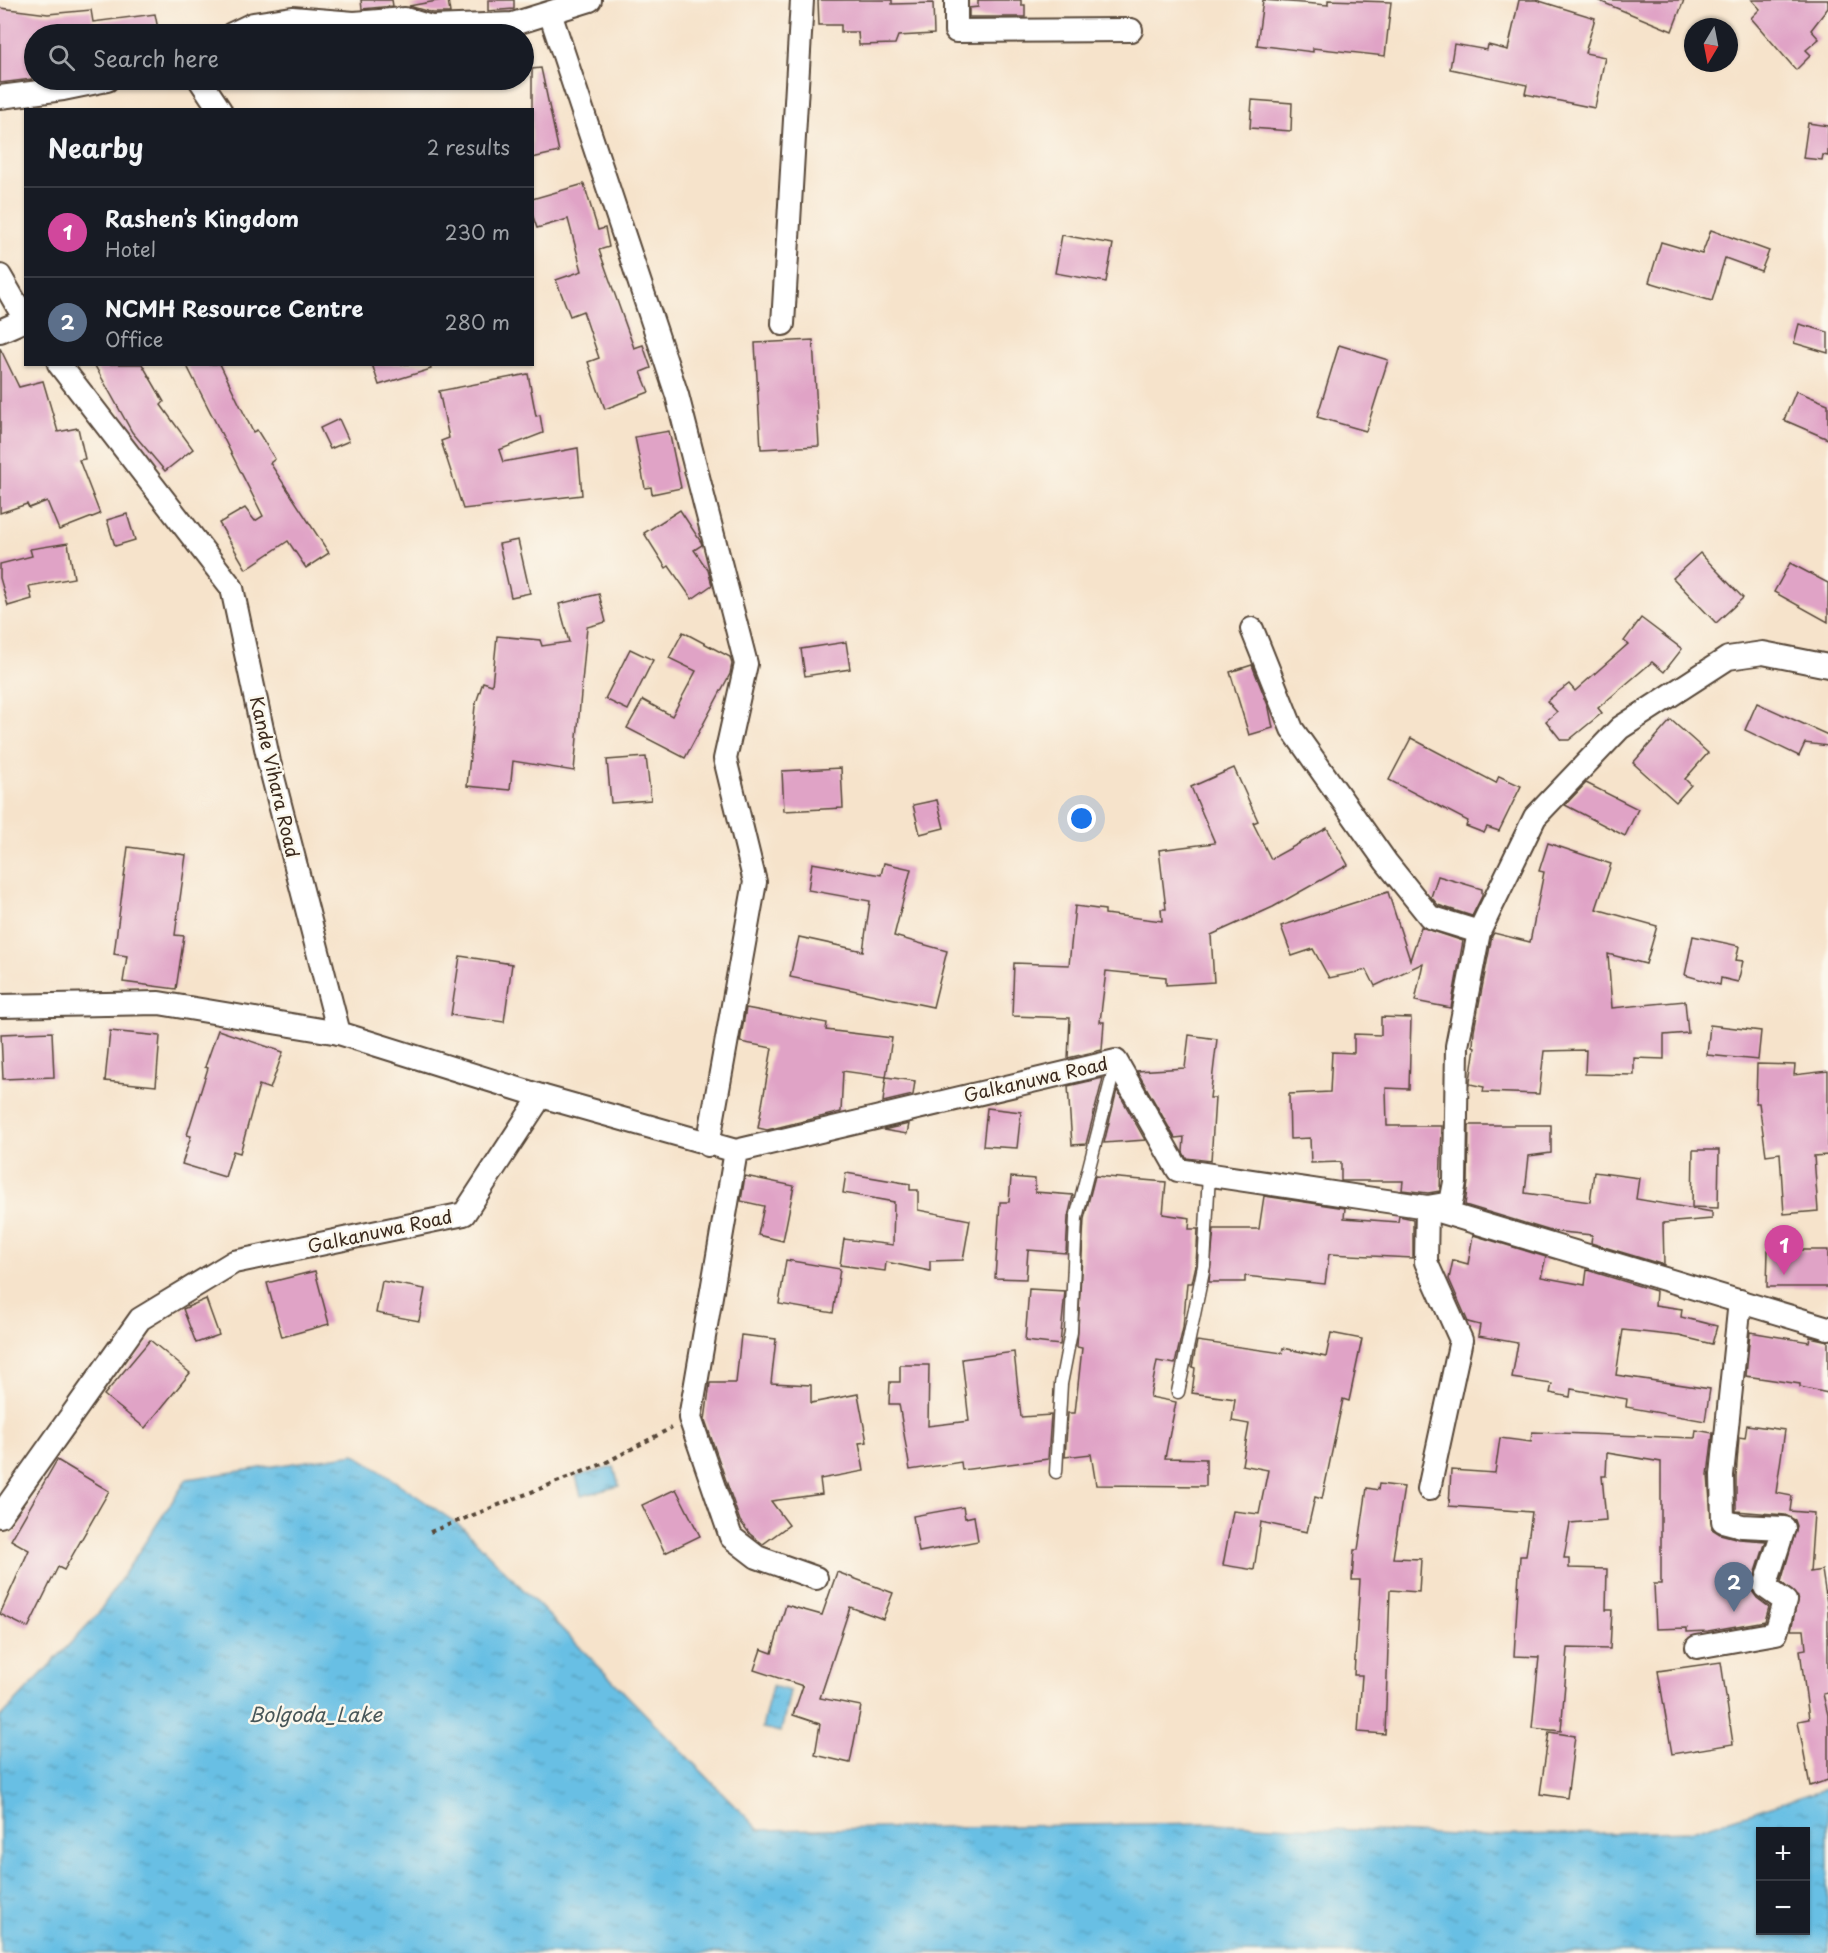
<!DOCTYPE html>
<html lang="en">
<head>
<meta charset="utf-8">
<style>
  body { margin:0; font-family:"Playpen Sans",sans-serif; background:#242831; color:#f1f3f6 }
  .controls { position:absolute; right:18px; bottom:18px; display:grid; overflow:hidden; border-radius:0px; box-shadow:0 2px 4px #0004 }
  .controls button { width:54px; height:54px; display:grid; place-items:center; padding:0; border:0; border-bottom:2px solid #363941; background:#171b24; color:#f1f3f6; font:30px sans-serif }
  .compass { position:absolute; left:1684px; top:18px; width:54px; height:54px; border-radius:50%; background:#171b24; box-shadow:0 2px 4px #0004; rotate:190deg }
  .you { position:absolute; left:1082px; top:819px; width:21px; height:21px; margin:-15px; border:4px solid #fff; border-radius:50%; background:#1a73e8; box-shadow:0 0 0 9px #1a73e833 }
  .badge { display:grid; place-items:center; width:39px; height:39px; border-radius:50%; background:#b45309; color:#fff; font-size:20px; font-weight:700 }
  .pin { position:absolute; translate:-50% -50px; filter:drop-shadow(0 2px 3px #0008) }
  .pin::after { content:''; position:absolute; top:32px; width:21px; height:18px; background:inherit; clip-path:polygon(0 0,100% 0,50% 100%) }
  .list { margin:0; padding:0; list-style:none }
  h2 { display:flex; justify-content:space-between; align-items:center; height:78px; margin:0; padding:0 24px; font-size:26px }
  h2 small { font-size:20px; font-weight:400; color:#9ea1a6 }
  .list li { display:grid; grid-template-columns:39px 1fr auto; gap:18px; align-items:center; box-sizing:border-box; height:90px; padding:0 24px; border-top:2px solid #363941 }
  .list b { display:block; font-size:22px; white-space:nowrap }
  .list p { margin:0; font-size:20px; white-space:nowrap; color:#9ea1a6 }
  .list em { font-size:20px; font-style:normal; color:#9ea1a6 }
  .icon { flex:none; width:33px; height:33px; fill:none; stroke:currentColor; stroke-width:2; stroke-linecap:round; stroke-linejoin:round }
  .map { position:relative; flex:none; width:1828px; height:1953px; overflow:hidden }
  .search { position:absolute; background:#171b24; box-shadow:0 2px 4px #0004; left:24px; top:24px; width:510px; height:66px; display:flex; align-items:center; gap:15px; box-sizing:border-box; padding:0 21px; border-radius:33px; color:#9ea1a6; font-size:22px }
  .panel { position:absolute; background:#171b24; box-shadow:0 2px 4px #0004; left:24px; top:108px; width:510px; height:258px; border-radius:0px }
  .map>svg:first-child { display:block }
</style>
</head>
<body>
<div class="map">
<svg width="1828" height="1953" viewBox="0 0 1828 1953">
  <defs>
    <pattern id="water-ripples" width="26" height="14" patternUnits="userSpaceOnUse" patternTransform="scale(1.5)"><rect width="26" height="14" fill="#67bfe4"/><path d="M2 4q2-2 4 0t4 0M15 11q2-2 4 0t4 0" fill="none" stroke="#569bb8"/></pattern>
  </defs>
  <rect width="100%" height="100%" fill="#fbf7ec"/>
  <filter id="ink" filterUnits="userSpaceOnUse"><feTurbulence type="fractalNoise" baseFrequency=".0167" numOctaves="2"/><feDisplacementMap in="SourceGraphic" scale="12" xChannelSelector="R" yChannelSelector="G"/><feConvolveMatrix kernelMatrix="1 2 1 2 8 2 1 2 1" color-interpolation-filters="sRGB"/></filter>
  <filter id="wash" filterUnits="userSpaceOnUse"><feTurbulence type="fractalNoise" baseFrequency=".008" numOctaves="4" result="noise"/><feDisplacementMap in="SourceGraphic" scale="24" xChannelSelector="R" yChannelSelector="G"/><feGaussianBlur stdDeviation="1.35" result="paint"/><feColorMatrix in="noise" values="0 0 0 0 0 0 0 0 0 0 0 0 0 0 0 0 0 1.4 0 .05"/><feComposite in="paint" operator="in"/></filter>
  <g filter="url(#wash)">
    <rect width="100%" height="100%" fill="#f6e3cb"/>
    <g fill="url(#water-ripples)" stroke="#517481" stroke-width="1.5" fill-rule="evenodd">
      <path d="M355,1454l107,73 297,303 453,-7 260,13 220,-5 136,-43v165h-1828v-235l97,-103 90,-136zM1760,1832h46v98h-46z"/>
      <polygon points="614,1467 619,1486 581,1496 576,1476"/>
      <polygon points="772,1686 790,1691 781,1732 762,1728"/>
    </g>
    <g id="blocks">
      <g fill="#e0a3c6">
        <polygon points="361,0 392,0 393,6 362,9"/>
        <polygon points="442,0 448,0 450,13 433,13 409,6"/>
        <polygon points="488,0 514,0 514,9 488,11"/>
        <polygon points="818,0 892,0 892,4 933,3 934,34 898,36 895,44 859,45 858,32 841,32 841,25 819,25"/>
        <polygon points="978,0 1021,0 1021,5 1025,5 1025,17 969,17 969,8 978,7"/>
        <polygon points="1263,0 1328,5 1328,0 1391,2 1385,56 1313,48 1313,52 1257,45"/>
        <polygon points="1519,0 1536,0 1595,18 1585,53 1605,57 1595,108 1525,94 1527,85 1450,69 1454,44 1487,50 1488,45 1508,50"/>
        <polygon points="1597,0 1684,0 1672,31"/>
        <polygon points="1752,0 1828,0 1828,8 1811,30 1819,39 1806,50 1811,55 1796,70 1751,18 1760,9"/>
        <polygon points="0,8 48,14 91,10 93,22 155,14 159,34 34,34 34,42 31,42 32,79 0,83"/>
        <polygon points="541,68 559,152 532,158 532,69"/>
        <polygon points="1252,100 1292,103 1291,131 1250,128"/>
        <polygon points="1808,123 1828,126 1828,156 1823,155 1822,160 1803,158"/>
        <polygon points="584,184 598,230 605,228 609,247 599,250 634,348 643,345 651,368 641,372 649,392 605,409 588,362 599,358 583,311 570,316 556,280 582,271 568,219 537,228 532,214 532,199"/>
        <polygon points="1711,230 1769,251 1761,271 1725,258 1712,301 1649,282 1661,242 1702,254"/>
        <polygon points="1062,235 1113,244 1106,282 1055,273"/>
        <polygon points="1799,324 1828,332 1828,353 1794,343"/>
        <polygon points="813,340 819,446 761,449 755,343"/>
        <polygon points="1339,345 1388,360 1366,431 1317,417"/>
        <polygon points="0,348 19,387 43,381 58,432 78,428 85,459 79,460 100,514 59,530 47,501 29,508 27,504 0,513"/>
        <polygon points="94,364 142,364 164,402 161,405 193,449 165,471 132,432"/>
        <polygon points="186,364 220,364 253,432 257,430 275,459 270,463 329,553 306,568 288,541 246,569 219,523 245,508 255,521 263,516"/>
        <polygon points="372,364 430,364 431,369 379,385"/>
        <polygon points="528,374 536,416 540,415 543,433 499,450 503,462 578,448 582,495 463,509 441,441 449,438 439,391"/>
        <polygon points="1796,391 1828,404 1828,439 1784,420"/>
        <polygon points="339,419 349,441 330,449 320,428"/>
        <polygon points="669,431 681,488 652,494 651,487 645,488 635,437"/>
        <polygon points="680,510 701,542 702,545 694,550 708,570 712,585 692,599 669,566 666,568 644,533"/>
        <polygon points="127,514 135,540 115,546 107,520"/>
        <polygon points="518,540 530,593 511,597 499,544"/>
        <polygon points="68,543 74,578 29,586 32,599 8,606 0,578 0,564 32,556 30,549"/>
        <polygon points="1700,553 1743,598 1716,623 1673,578"/>
        <polygon points="1790,563 1828,583 1828,622 1774,592"/>
        <polygon points="599,594 606,622 587,627 574,771 513,761 510,790 467,786 475,706 483,682 492,685 497,636 540,640 542,646 569,642 559,604"/>
        <polygon points="1641,618 1682,649 1664,672 1652,662 1598,708 1602,713 1569,740 1561,740 1546,721 1557,712 1547,701 1569,684 1575,691 1628,644 1624,641"/>
        <polygon points="683,632 730,657 732,664 730,674 685,758 627,728 643,700 672,716 696,671 669,658"/>
        <polygon points="846,642 850,669 805,676 801,649"/>
        <polygon points="630,649 653,660 628,710 605,699"/>
        <polygon points="1252,665 1269,708 1273,728 1249,735 1230,672"/>
        <polygon points="1757,703 1828,735 1828,746 1805,743 1799,756 1745,730"/>
        <polygon points="1671,720 1708,753 1685,779 1691,785 1676,802 1633,763"/>
        <polygon points="1411,738 1496,783 1499,776 1521,786 1499,831 1487,827 1484,833 1466,826 1468,821 1389,780"/>
        <polygon points="646,757 651,800 611,803 607,760"/>
        <polygon points="841,768 843,808 784,811 782,771"/>
        <polygon points="1234,768 1258,821 1253,823 1271,859 1327,828 1348,865 1273,907 1211,935 1214,982 1166,985 1166,977 1106,971 1100,1022 1104,1022 1102,1050 1068,1058 1070,1018 1012,1016 1014,963 1069,965 1075,906 1105,910 1105,914 1162,921 1161,909 1166,909 1159,850 1215,843 1191,787"/>
        <polygon points="1586,783 1638,809 1625,836 1565,805"/>
        <polygon points="937,800 944,828 920,834 913,805"/>
        <polygon points="1548,843 1611,864 1596,909 1657,926 1646,964 1608,954 1612,1008 1685,1001 1688,1033 1664,1035 1664,1059 1634,1058 1634,1075 1585,1074 1586,1050 1544,1051 1539,1094 1483,1092 1484,1087 1470,1084 1470,1081 1475,1047 1473,1046 1474,1030 1492,936 1494,933 1530,942 1544,872 1539,871"/>
        <polygon points="128,847 186,855 175,935 184,936 176,989 123,982 127,956 114,954"/>
        <polygon points="812,863 881,875 884,863 911,869 894,936 947,951 933,1007 790,977 799,937 863,951 870,901 808,890"/>
        <polygon points="1438,876 1482,889 1482,896 1472,916 1438,905 1431,897"/>
        <polygon points="1388,892 1410,960 1421,927 1463,941 1451,1008 1415,1001 1423,963 1375,986 1367,970 1329,978 1313,949 1292,956 1281,926"/>
        <polygon points="1693,936 1739,946 1736,960 1743,961 1738,982 1721,978 1720,985 1685,975"/>
        <polygon points="460,956 512,964 504,1022 451,1015"/>
        <polygon points="746,1008 827,1023 826,1030 892,1038 886,1077 843,1071 841,1112 767,1130 758,1128 772,1048 740,1042"/>
        <polygon points="1381,1017 1411,1018 1409,1089 1386,1088 1387,1126 1442,1126 1440,1191 1428,1193 1402,1190 1403,1181 1341,1181 1341,1162 1311,1163 1310,1138 1290,1139 1289,1094 1330,1092 1332,1052 1354,1053 1354,1034 1381,1035"/>
        <polygon points="1710,1025 1761,1031 1758,1060 1707,1055"/>
        <polygon points="218,1030 283,1052 270,1089 259,1085 240,1153 233,1151 225,1177 182,1164 191,1136 187,1135 208,1068 205,1067"/>
        <polygon points="110,1031 160,1036 156,1086 105,1081"/>
        <polygon points="52,1032 54,1077 3,1079 1,1034"/>
        <polygon points="1189,1035 1217,1039 1210,1098 1215,1098 1211,1161 1186,1158 1183,1152 1184,1137 1175,1138 1137,1071 1185,1068"/>
        <polygon points="1757,1064 1795,1065 1794,1075 1828,1071 1828,1155 1814,1156 1818,1211 1784,1214 1780,1153 1766,1155 1759,1103 1756,1103"/>
        <polygon points="886,1077 915,1081 913,1095 883,1102"/>
        <polygon points="1103,1078 1086,1144 1072,1145 1068,1086"/>
        <polygon points="1117,1090 1145,1140 1104,1143"/>
        <polygon points="987,1108 1021,1112 1017,1148 983,1146"/>
        <polygon points="909,1124 907,1134 883,1130"/>
        <polygon points="1469,1125 1551,1125 1551,1153 1529,1156 1525,1193 1590,1202 1594,1172 1639,1178 1636,1199 1712,1212 1712,1219 1663,1223 1664,1265 1591,1243 1592,1235 1551,1231 1465,1205 1468,1182"/>
        <polygon points="1693,1150 1719,1150 1718,1208 1692,1207"/>
        <polygon points="846,1173 910,1184 910,1190 918,1190 918,1210 970,1220 963,1260 930,1261 930,1271 886,1262 885,1271 840,1265 844,1239 893,1245 894,1202 843,1193"/>
        <polygon points="745,1176 794,1186 783,1241 758,1235 764,1206 741,1201"/>
        <polygon points="1095,1176 1166,1182 1163,1214 1190,1218 1189,1229 1198,1229 1196,1265 1192,1283 1187,1283 1183,1328 1175,1364 1157,1361 1150,1397 1176,1402 1165,1458 1206,1459 1206,1486 1096,1485 1091,1454 1065,1457 1068,1413 1075,1413 1082,1348 1077,1347 1084,1219"/>
        <polygon points="1011,1177 1035,1179 1035,1192 1073,1195 1068,1217 1066,1253 1028,1250 1026,1279 995,1278 1000,1202 1009,1202"/>
        <polygon points="1264,1196 1345,1208 1344,1218 1398,1222 1399,1216 1413,1219 1413,1258 1329,1254 1325,1284 1245,1276 1245,1282 1209,1282 1214,1229 1259,1229"/>
        <polygon points="1473,1235 1546,1257 1541,1277 1585,1285 1587,1270 1656,1291 1655,1305 1682,1309 1681,1317 1717,1326 1712,1344 1679,1336 1623,1330 1616,1375 1710,1389 1705,1421 1626,1407 1627,1399 1571,1389 1570,1397 1550,1393 1552,1384 1512,1378 1518,1343 1478,1336 1480,1325 1468,1322 1449,1279 1453,1260 1468,1264"/>
        <polygon points="1768,1250 1828,1250 1828,1287 1767,1287"/>
        <polygon points="786,1260 840,1269 833,1313 779,1304"/>
        <polygon points="315,1271 329,1324 282,1337 267,1283"/>
        <polygon points="382,1281 425,1289 419,1321 376,1313"/>
        <polygon points="1029,1289 1065,1291 1060,1345 1025,1341"/>
        <polygon points="206,1299 219,1335 196,1343 183,1309"/>
        <polygon points="1750,1332 1809,1342 1810,1337 1828,1341 1828,1393 1800,1387 1800,1384 1746,1376"/>
        <polygon points="1331,1333 1362,1339 1349,1401 1343,1399 1322,1499 1315,1497 1307,1532 1261,1522 1254,1570 1223,1565 1233,1511 1259,1514 1268,1470 1242,1465 1249,1424 1232,1421 1235,1399 1192,1393 1195,1368 1192,1367 1197,1341 1282,1353 1283,1348 1326,1357"/>
        <polygon points="741,1335 776,1339 771,1383 811,1385 811,1403 858,1394 867,1442 859,1443 864,1471 820,1479 822,1494 771,1501 789,1525 763,1544 750,1534 740,1521 705,1420 710,1383 736,1383"/>
        <polygon points="150,1340 190,1373 145,1428 104,1395"/>
        <polygon points="1014,1352 1021,1417 1051,1415 1048,1459 962,1470 961,1462 910,1470 899,1404 889,1404 890,1382 900,1382 900,1365 929,1365 928,1426 969,1421 962,1359"/>
        <polygon points="1747,1425 1785,1430 1776,1493 1792,1496 1790,1511 1814,1513 1810,1572 1822,1570 1828,1610 1828,1693 1823,1694 1828,1715 1828,1780 1810,1786 1798,1721 1809,1719 1800,1650 1806,1649 1804,1630 1791,1630 1798,1597 1781,1582 1797,1526 1795,1520 1785,1515 1736,1511 1736,1476 1739,1437 1745,1438"/>
        <polygon points="1696,1430 1713,1433 1708,1475 1712,1529 1720,1534 1739,1539 1766,1541 1752,1584 1752,1591 1757,1598 1769,1607 1765,1621 1708,1631 1687,1632 1687,1628 1656,1629 1654,1584 1661,1584 1661,1462 1607,1453 1606,1476 1602,1476 1606,1520 1570,1523 1564,1558 1569,1558 1569,1568 1607,1569 1606,1610 1612,1610 1610,1649 1568,1648 1561,1731 1532,1728 1539,1657 1514,1656 1520,1556 1526,1556 1532,1512 1449,1506 1451,1470 1495,1473 1500,1438 1531,1442 1532,1432 1695,1438"/>
        <polygon points="57,1460 109,1491 64,1570 58,1567 28,1628 0,1614 29,1550 11,1540"/>
        <polygon points="1379,1484 1404,1487 1393,1558 1421,1559 1419,1592 1390,1590 1385,1734 1358,1732 1362,1675 1354,1675 1360,1580 1352,1580 1354,1550 1358,1550 1367,1488 1378,1490"/>
        <polygon points="676,1489 700,1536 665,1553 642,1505"/>
        <polygon points="963,1507 965,1518 974,1516 978,1541 919,1552 913,1516"/>
        <polygon points="837,1572 893,1593 883,1619 850,1607 820,1698 861,1706 850,1763 815,1755 820,1724 793,1715 803,1686 754,1670 761,1649 772,1653 786,1605 822,1615"/>
        <polygon points="1721,1662 1733,1744 1672,1754 1658,1671"/>
        <polygon points="1549,1732 1575,1736 1567,1798 1540,1794"/>
      </g>
    </g>
  </g>
  <g filter="url(#ink)">
    <use href="#blocks" fill-opacity="0" stroke="#574638" stroke-width="1.5"/>
    <g fill="none" stroke-linecap="round" stroke-linejoin="round">
      <g stroke="#574638" stroke-width="15">
        <g id="service">
          <polyline points="1178,1392 1204,1266 1209,1174"/>
          <polyline points="1056,1472 1061,1384 1071,1332 1076,1218 1116,1062"/>
        </g>
      </g>
      <g stroke="#574638" stroke-width="26">
        <g id="minor">
          <polyline points="956,0 956,31 1131,30"/>
          <polyline points="550,13 677,395 746,664 725,759 755,882 708,1145"/>
          <polyline points="232,34 253,24 292,18 354,23 405,19 431,27 513,24 590,0"/>
          <polyline points="200,80 220,110"/>
          <polyline points="0,97 63,89 107,80"/>
          <polyline points="0,276 26,321"/>
          <polyline points="783,324 802,0"/>
          <polyline points="0,331 25,320"/>
          <polyline points="59,364 232,588 269,762 339,1033 541,1096"/>
          <polyline points="1252,629 1292,729 1386,862 1430,917 1479,932"/>
          <polyline points="0,1006 159,1003 339,1033"/>
          <polyline points="736,1151 690,1418 731,1537 757,1557 816,1578"/>
          <polyline points="1427,1207 1426,1262 1461,1340 1429,1489"/>
          <polyline points="1428,1208 1828,1328"/>
          <polyline points="0,1516 140,1319 234,1262 464,1214 541,1096 736,1151 1116,1061 1178,1170 1427,1207 1451,1203 1455,1182 1457,1046 1479,932 1535,817 1620,728 1728,658 1763,653 1828,666"/>
          <polyline points="1697,1647 1776,1633 1785,1601 1765,1587 1784,1528 1742,1526 1723,1521 1722,1475 1740,1301"/>
        </g>
      </g>
      <polyline stroke="#574638" stroke-width="4" stroke-dasharray="4.5 4.5" stroke-linecap="butt" points="430,1532 605,1463 671,1428"/>
      <use href="#service" stroke="#fff" stroke-width="12"/>
      <use href="#minor" stroke="#fff" stroke-width="22"/>
    </g>
  </g>
  <g text-anchor="middle" stroke-width="5" stroke-linejoin="round" paint-order="stroke">
    <g font-size="18" fill="#3b2a1e" stroke="#fbf7ec">
      <text transform="translate(274 777) rotate(77)" y="6">Kande Vihara Road</text>
      <text transform="translate(1036 1080) rotate(-13)" y="6">Galkanuwa Road</text>
      <text transform="translate(380 1232) rotate(-12)" y="6">Galkanuwa Road</text>
    </g>
    <g font-size="20" font-style="italic" fill="#485759" stroke="#fbf7ec">
      <text x="315" y="1722">Bolgoda_Lake</text>
    </g>
  </g>
</svg>
<div class="controls">
<button>+</button>
<button>−</button>
</div>
<svg class="compass" viewBox="-18 -18 36 36"><path d="M0-13l5 13h-10z" fill="#e53935"/><path d="M0 13l5-13h-10z" fill="#9ea1a6"/></svg>
<div class="you"></div>
<div class="pin badge" style="left:1784px;top:1275px;background:#d1479c">1</div>
<div class="pin badge" style="left:1734px;top:1612px;background:#5c6f8a">2</div>
<div class="search"><svg class="icon" aria-label="search" viewBox="0 0 24 24"><circle cx="10" cy="10" r="6"/><path d="M15 15l6 6"/></svg>Search here</div>
<section class="panel">
<h2>Nearby<small>2 results</small></h2>
<ul class="list">
<li><span class="badge" style="background:#d1479c">1</span><div><b>Rashen’s Kingdom</b><p>Hotel</p></div><em>230 m</em></li>
<li><span class="badge" style="background:#5c6f8a">2</span><div><b>NCMH Resource Centre</b><p>Office</p></div><em>280 m</em></li>
</ul>
</section>
</div>
</body>
</html>
